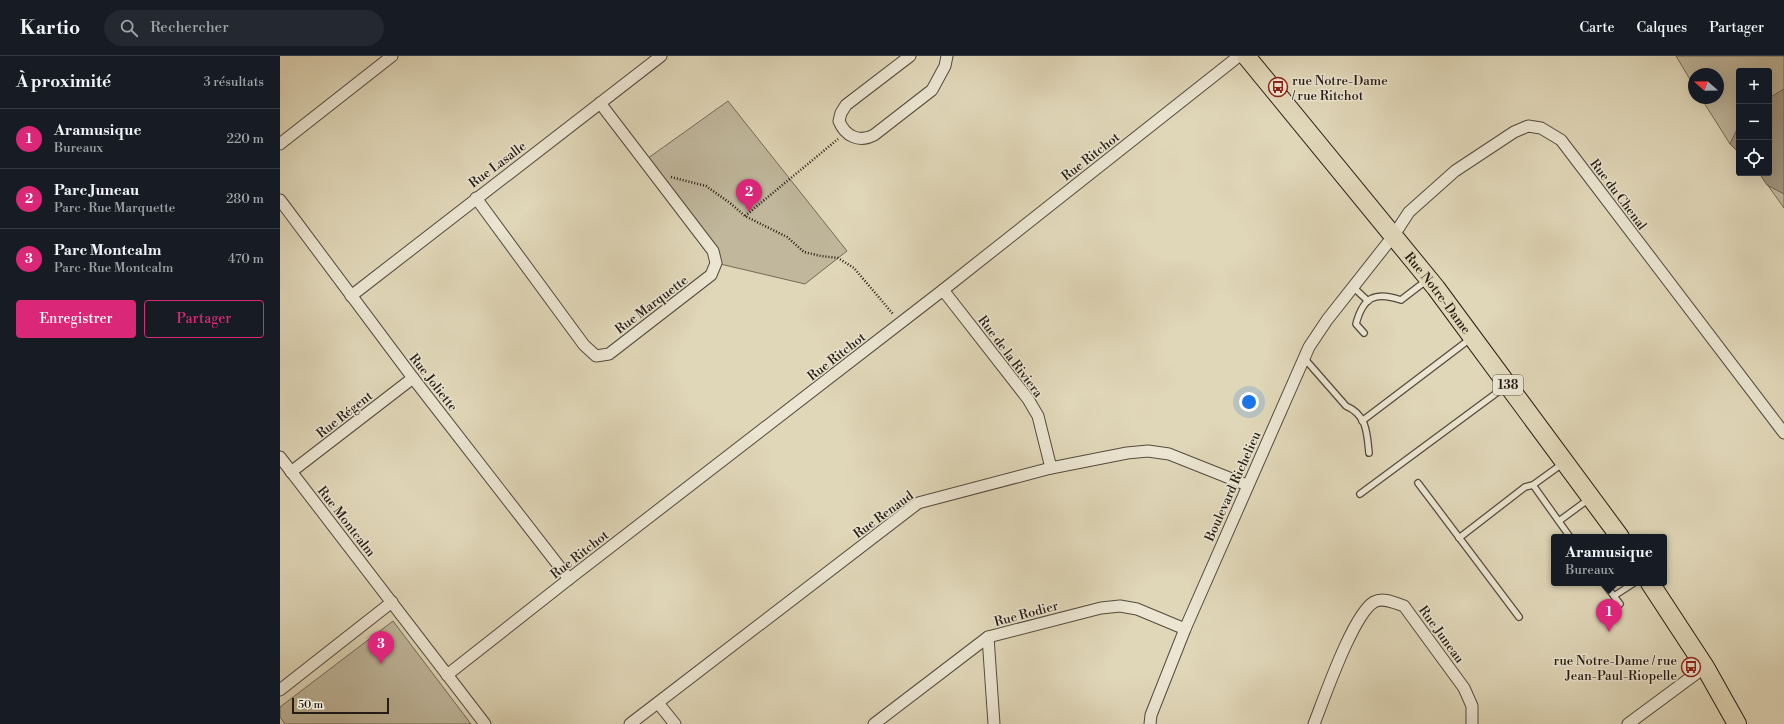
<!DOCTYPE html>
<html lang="fr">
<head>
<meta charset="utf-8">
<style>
  body { margin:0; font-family:"Libre Bodoni",serif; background:#242831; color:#f1f3f6 }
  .controls { position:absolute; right:12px; top:12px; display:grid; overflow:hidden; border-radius:4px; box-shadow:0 4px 16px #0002 }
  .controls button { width:36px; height:36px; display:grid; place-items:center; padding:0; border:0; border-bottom:1px solid #363941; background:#171b24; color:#f1f3f6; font:20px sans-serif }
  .compass { position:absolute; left:1408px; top:12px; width:36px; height:36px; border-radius:50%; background:#171b24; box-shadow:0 4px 16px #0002; rotate:290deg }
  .scale { position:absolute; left:12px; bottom:10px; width:97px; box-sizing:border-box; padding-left:4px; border:2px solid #261c15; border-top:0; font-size:11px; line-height:14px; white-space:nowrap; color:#261c15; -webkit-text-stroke:3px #ebe5d1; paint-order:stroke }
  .you { position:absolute; left:969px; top:346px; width:14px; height:14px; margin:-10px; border:3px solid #fff; border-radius:50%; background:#1a73e8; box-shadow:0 0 0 6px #1a73e833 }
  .badge { display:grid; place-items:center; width:26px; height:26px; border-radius:50%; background:#db2777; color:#fff; font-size:13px; font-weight:700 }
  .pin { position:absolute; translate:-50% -33px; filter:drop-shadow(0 1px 2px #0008) }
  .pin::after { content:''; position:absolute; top:21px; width:14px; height:12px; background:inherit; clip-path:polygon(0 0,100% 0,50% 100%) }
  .popup { position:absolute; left:1271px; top:478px; width:116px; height:52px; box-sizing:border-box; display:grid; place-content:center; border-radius:4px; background:#171b24; filter:drop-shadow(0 1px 3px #0005); font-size:13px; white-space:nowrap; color:#9ea1a6 }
  .popup b { font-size:15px; color:#f1f3f6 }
  .popup::after { content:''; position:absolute; left:50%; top:100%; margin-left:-8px; border:8px solid transparent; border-top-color:#171b24 }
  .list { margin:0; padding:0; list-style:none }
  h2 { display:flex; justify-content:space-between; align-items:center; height:52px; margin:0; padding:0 16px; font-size:17px }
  h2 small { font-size:13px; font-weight:400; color:#9ea1a6 }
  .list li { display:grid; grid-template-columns:26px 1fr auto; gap:12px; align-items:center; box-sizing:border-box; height:60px; padding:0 16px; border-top:1px solid #363941 }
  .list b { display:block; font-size:15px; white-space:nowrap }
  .list p { margin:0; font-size:13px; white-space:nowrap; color:#9ea1a6 }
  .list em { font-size:13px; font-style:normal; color:#9ea1a6 }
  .actions { display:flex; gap:8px; padding:12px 16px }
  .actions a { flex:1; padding:9px 0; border:1px solid #db2777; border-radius:4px; text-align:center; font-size:14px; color:#db2777 }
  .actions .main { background:#db2777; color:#fff }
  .icon { flex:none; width:22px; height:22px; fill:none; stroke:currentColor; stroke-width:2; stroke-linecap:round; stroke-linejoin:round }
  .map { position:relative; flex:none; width:1504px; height:668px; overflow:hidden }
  header { display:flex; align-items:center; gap:24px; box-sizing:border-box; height:56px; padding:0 20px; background:#171b24; border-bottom:1px solid #363941 }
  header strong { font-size:19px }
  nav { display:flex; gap:22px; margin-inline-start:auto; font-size:14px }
  .search { width:280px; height:36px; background:#242831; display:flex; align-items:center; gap:10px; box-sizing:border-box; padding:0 14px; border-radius:22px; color:#9ea1a6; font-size:15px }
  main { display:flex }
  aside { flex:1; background:#171b24 }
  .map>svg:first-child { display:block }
</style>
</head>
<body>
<header>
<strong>Kartio</strong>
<div class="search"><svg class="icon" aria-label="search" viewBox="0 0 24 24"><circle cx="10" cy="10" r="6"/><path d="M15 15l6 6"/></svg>Rechercher</div>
<nav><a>Carte</a><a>Calques</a><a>Partager</a></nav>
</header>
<main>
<aside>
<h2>À proximité<small>3 résultats</small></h2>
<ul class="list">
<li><span class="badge">1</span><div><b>Aramusique</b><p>Bureaux</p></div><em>220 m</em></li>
<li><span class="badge">2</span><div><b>Parc Juneau</b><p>Parc · Rue Marquette</p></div><em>280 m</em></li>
<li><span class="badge">3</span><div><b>Parc Montcalm</b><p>Parc · Rue Montcalm</p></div><em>470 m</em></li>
</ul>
<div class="actions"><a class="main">Enregistrer</a><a>Partager</a></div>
</aside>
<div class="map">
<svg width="1504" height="668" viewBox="0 0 1504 668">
  <rect width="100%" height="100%" fill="#e0d7b8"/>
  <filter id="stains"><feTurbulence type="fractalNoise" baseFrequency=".005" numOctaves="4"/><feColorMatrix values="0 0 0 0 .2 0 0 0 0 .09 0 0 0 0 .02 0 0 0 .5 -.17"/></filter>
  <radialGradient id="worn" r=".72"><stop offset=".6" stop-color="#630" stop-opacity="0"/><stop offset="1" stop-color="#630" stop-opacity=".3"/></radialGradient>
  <g fill="#c0b79c" stroke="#736a58">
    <polygon points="1396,0 1504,0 1504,152 1479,117 1489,117 1489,15 1459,15 1459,97 1450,88 1421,42 1438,42 1438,18 1414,18 1414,30"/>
    <polygon points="448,45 567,195 525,228 436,207 364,105"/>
    <polygon points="113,565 191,668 5,668 0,661 0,651"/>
  </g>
  <g fill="#a19781" stroke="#706656">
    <polygon points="1504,33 1504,138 1487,129 1479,117 1489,117 1489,42"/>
    <polygon points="1459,69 1459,97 1450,88"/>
  </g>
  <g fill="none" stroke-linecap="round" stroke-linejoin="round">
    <g stroke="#544b3e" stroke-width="8">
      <g id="service">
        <polyline points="1073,231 1088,245"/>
        <path d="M1084,277l-8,-9c7,-27 19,-33 45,-24l26,-20"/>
        <path d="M1024,302l42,48c21,9 21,27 23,47"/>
        <polyline points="1082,365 1190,283"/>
        <polyline points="1138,427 1239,561"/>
        <polyline points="1253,429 1290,481"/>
        <polyline points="1080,438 1226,330"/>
        <polyline points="1279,465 1309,443"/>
        <polyline points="1179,482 1245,431 1253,429 1282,408"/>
        <polyline points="1324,527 1340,548"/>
        <polyline points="1334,540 1354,527"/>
      </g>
    </g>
    <g stroke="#544b3e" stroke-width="13">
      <g id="minor">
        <path d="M630,0l-64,49 -5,8 -2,8c6,15 20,22 35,14l58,-45 13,-24 2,-10"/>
        <polyline points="0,88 112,0"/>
        <polyline points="196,142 304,289 316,300 329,298 431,219 436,207 433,195 320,47"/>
        <polyline points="0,144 133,322 289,523"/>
        <polyline points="663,234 748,343 758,360 771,412"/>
        <polyline points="71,240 381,0"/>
        <polyline points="0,401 205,668"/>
        <polyline points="11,416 133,322"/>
        <polyline points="708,581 714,668"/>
        <polyline points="167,619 289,523 663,234 959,0"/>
        <polyline points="0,634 112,546"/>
        <polyline points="378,647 395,668"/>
        <polyline points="350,668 638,447 771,412 847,397 868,395 889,398 967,429"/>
        <polyline points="594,668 708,581 821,552 840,550 857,553 905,573"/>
        <polyline points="870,668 871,659 905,573 1029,291 1047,264 1114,179 1129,156 1175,115 1234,76 1248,70 1261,72 1281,84 1504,377"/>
        <path d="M1034,668c10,-25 39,-110 60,-122 9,-5 21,1 30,4l60,82 8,18v18"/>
        <polyline points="1348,668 1425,611"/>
      </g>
    </g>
    <g stroke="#261c15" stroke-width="20">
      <g id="primary">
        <path id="s1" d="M966,0l190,232 184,249"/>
        <polyline points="1370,527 1425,611 1457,668"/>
      </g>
    </g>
    <g stroke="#261c15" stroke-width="2.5" stroke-dasharray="1 2" stroke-linecap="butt">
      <polyline points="391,121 426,130 450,147 465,160 507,181 524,196 541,200 558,202 574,212 613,258"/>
      <polyline points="465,160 558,83"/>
    </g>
    <use href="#service" stroke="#ebe5d1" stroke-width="5.5"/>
    <use href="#minor" stroke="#ebe5d1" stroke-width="11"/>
    <use href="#primary" stroke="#e0d7b8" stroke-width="18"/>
  </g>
  <defs>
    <g id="bus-ring" transform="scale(1)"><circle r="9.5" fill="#ebe5d1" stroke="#8f2418" stroke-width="1.5"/><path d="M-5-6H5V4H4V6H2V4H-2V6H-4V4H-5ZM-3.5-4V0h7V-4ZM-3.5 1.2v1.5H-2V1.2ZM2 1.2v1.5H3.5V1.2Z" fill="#8f2418"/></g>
  </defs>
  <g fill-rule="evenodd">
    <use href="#bus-ring" x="998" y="31"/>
    <use href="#bus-ring" x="1411" y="611"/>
  </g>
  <g text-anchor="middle" stroke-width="3" stroke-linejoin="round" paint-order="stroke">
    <rect fill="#ebe5d1" stroke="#61584d" stroke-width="1" x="1213" y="319" width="30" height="20" rx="3"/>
    <g font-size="12" font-weight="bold" fill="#261c15">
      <text x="1228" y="333">138</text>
    </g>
    <g font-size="13" fill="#261c15" stroke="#ebe5d1" text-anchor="start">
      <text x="1012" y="29">rue Notre-Dame<tspan x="1012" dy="15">/ rue Ritchot</tspan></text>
      <text x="1397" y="609" text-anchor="end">rue Notre-Dame / rue<tspan x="1397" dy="15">Jean-Paul-Riopelle</tspan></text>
    </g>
    <g font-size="13" fill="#261c15" stroke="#ebe5d1">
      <text transform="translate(810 100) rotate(-38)" y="5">Rue Ritchot</text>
      <text transform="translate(217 108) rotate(-37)" y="5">Rue Lasalle</text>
      <text transform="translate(1339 138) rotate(53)" y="5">Rue du Chenal</text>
      <text dy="5" stroke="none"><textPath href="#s1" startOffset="305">Rue Notre-Dame</textPath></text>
      <text transform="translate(371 248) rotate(-37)" y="5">Rue Marquette</text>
      <text transform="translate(556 300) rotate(-38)" y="5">Rue Ritchot</text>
      <text transform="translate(731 300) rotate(53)" y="5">Rue de la Riviera</text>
      <text transform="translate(154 326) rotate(52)" y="5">Rue Joliette</text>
      <text transform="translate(64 358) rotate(-38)" y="5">Rue Régent</text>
      <text transform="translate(952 430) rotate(-66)" y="5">Boulevard Richelieu</text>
      <text transform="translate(603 458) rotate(-36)" y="5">Rue Renaud</text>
      <text transform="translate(67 465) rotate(52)" y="5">Rue Montcalm</text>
      <text transform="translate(299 498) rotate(-38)" y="5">Rue Ritchot</text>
      <text transform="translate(746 557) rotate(-15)" y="5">Rue Rodier</text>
      <text transform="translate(1162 578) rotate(54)" y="5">Rue Juneau</text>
    </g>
  </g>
  <rect width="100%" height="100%" filter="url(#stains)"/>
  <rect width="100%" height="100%" fill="url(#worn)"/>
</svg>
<div class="controls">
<button>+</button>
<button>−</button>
<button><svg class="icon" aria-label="locate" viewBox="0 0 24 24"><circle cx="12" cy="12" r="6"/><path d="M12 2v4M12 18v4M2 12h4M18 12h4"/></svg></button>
</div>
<svg class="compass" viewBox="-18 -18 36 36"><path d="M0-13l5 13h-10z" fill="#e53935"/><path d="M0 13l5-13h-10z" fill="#9ea1a6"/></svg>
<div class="scale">50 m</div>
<div class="you"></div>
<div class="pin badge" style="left:1329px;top:576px">1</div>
<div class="popup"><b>Aramusique</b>Bureaux</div>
<div class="pin badge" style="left:469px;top:156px">2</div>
<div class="pin badge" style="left:101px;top:608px">3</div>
</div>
</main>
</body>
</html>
